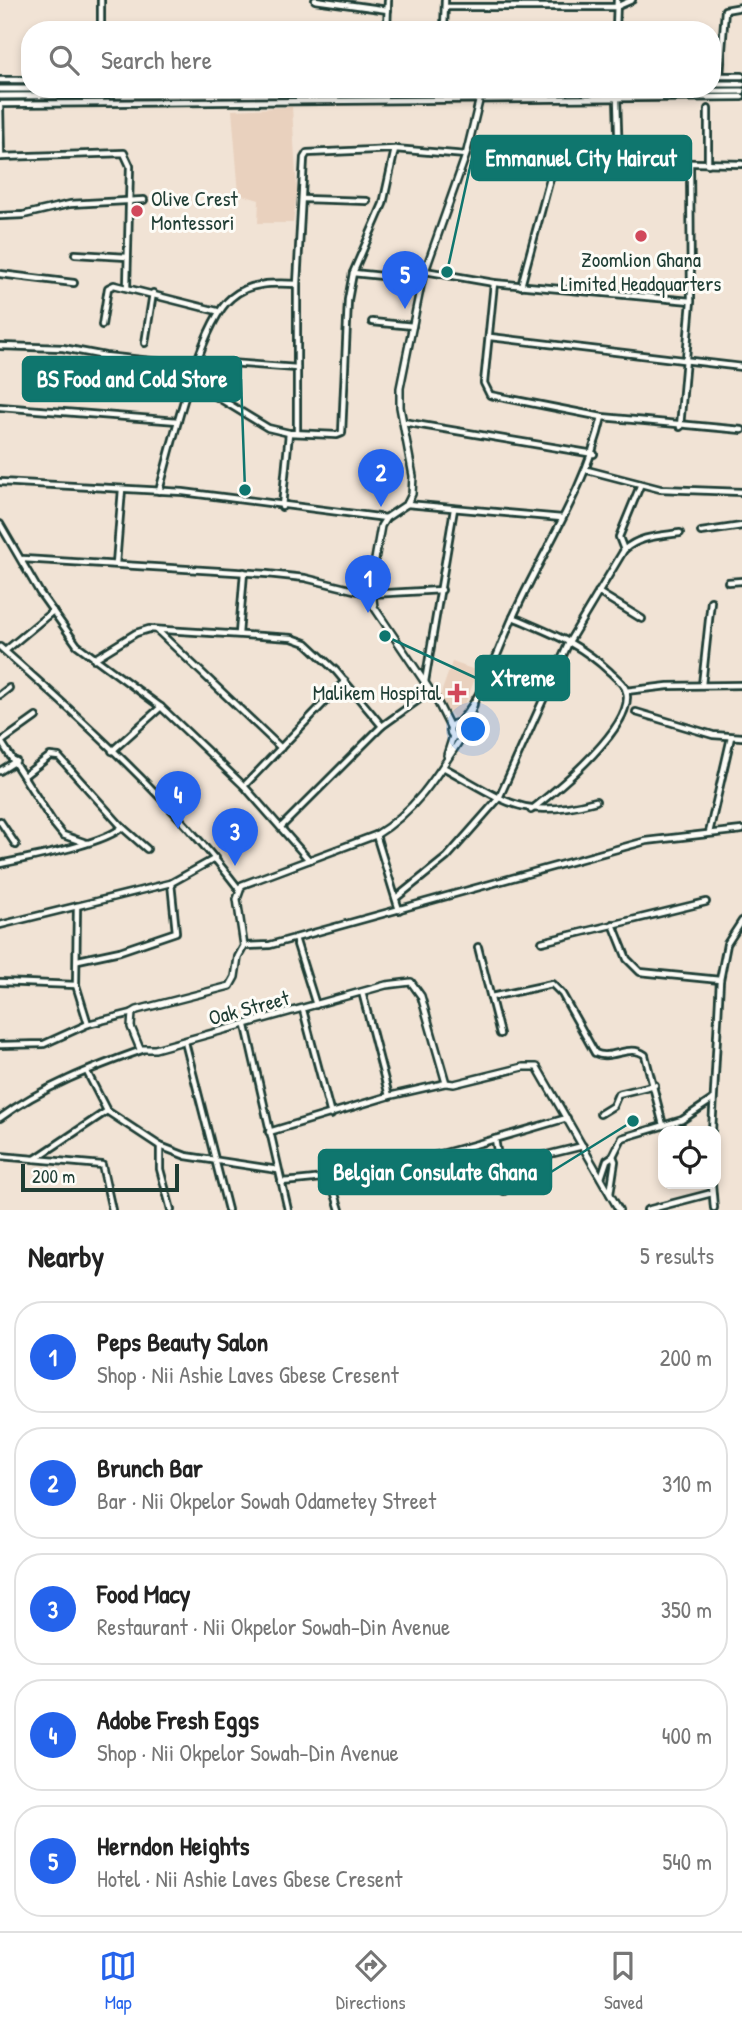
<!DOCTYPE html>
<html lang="en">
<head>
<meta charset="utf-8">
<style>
  body { margin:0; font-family:"Patrick Hand",sans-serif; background:#f2f2f2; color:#222 }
  .controls { position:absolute; right:21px; bottom:21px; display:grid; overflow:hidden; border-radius:14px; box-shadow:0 4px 10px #0003 }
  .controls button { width:63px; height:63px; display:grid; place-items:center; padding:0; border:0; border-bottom:2px solid #e0e0e0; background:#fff; color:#222; font:35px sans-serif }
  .scale { position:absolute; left:21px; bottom:18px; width:158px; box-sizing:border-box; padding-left:7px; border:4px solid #1f3d34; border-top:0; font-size:19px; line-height:24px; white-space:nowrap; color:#1f3d34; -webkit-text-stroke:5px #fdfcf7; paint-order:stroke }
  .you { position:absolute; left:474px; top:730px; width:24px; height:24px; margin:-18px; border:5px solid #fff; border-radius:50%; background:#1a73e8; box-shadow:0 0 0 10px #1a73e833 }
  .badge { display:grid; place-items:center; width:46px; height:46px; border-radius:50%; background:#2563eb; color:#fff; font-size:23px; font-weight:700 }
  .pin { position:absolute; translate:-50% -58px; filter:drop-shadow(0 2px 4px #0008) }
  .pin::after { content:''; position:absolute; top:37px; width:24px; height:21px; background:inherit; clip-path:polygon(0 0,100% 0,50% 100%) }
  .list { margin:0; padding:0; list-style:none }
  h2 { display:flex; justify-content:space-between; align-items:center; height:91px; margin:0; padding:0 28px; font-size:30px }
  h2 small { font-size:23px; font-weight:400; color:#767676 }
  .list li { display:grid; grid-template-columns:46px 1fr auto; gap:21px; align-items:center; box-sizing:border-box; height:112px; margin:0 14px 14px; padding:0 14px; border:2px solid #e0e0e0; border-radius:28px }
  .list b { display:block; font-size:26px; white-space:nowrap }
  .list p { margin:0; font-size:23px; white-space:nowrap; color:#767676 }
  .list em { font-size:23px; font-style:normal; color:#767676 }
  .icon { flex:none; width:38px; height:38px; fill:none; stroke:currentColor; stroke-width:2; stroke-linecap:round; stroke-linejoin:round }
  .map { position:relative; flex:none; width:742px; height:1210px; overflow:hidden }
  .search { position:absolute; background:#fff; box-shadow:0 4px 10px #0003; left:21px; right:21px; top:21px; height:77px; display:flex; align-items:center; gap:18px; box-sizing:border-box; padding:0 24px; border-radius:28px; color:#767676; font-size:26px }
  .sheet { height:721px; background:#fff }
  nav { display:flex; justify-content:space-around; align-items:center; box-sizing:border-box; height:98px; border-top:2px solid #e0e0e0; background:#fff; font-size:19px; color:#767676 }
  nav a { display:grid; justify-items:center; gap:4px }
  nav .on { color:#2563eb }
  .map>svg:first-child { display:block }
</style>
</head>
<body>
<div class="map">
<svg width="742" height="1210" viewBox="0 0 742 1210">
  <rect width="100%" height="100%" fill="#f1e3d5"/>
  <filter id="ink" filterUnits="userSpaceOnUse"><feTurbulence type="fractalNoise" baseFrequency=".0143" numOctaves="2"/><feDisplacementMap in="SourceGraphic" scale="14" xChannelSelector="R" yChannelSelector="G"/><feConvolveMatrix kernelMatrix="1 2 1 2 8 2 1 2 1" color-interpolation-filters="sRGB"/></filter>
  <g filter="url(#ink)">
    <g fill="#e9d1be">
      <polygon points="292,107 297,193 293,223 258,223 259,200 239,194 232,110"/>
      <polygon points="452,662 478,671 460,717 454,718 439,699"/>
    </g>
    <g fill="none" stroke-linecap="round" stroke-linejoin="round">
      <g stroke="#1f3d34" stroke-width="10">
        <g id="minor">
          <polyline points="315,0 388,10"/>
          <polyline points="445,7 616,7 632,0"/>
          <polyline points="101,30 101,0"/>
          <polyline points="387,30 388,0"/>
          <polyline points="444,30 445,0"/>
          <polyline points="616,30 617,0"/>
          <polyline points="712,76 742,76"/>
          <polyline points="720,76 725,10 742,7"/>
          <polyline points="0,80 30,80"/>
          <polyline points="617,99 619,160"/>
          <polyline points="0,104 742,97"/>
          <polyline points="0,107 1,157"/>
          <polyline points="0,157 124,153 130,166 127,287"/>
          <polyline points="708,164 708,109"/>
          <polyline points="303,199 367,201"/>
          <polyline points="0,216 23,215 70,204 144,200"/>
          <polyline points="75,254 127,257"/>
          <polyline points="425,271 494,283 691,301"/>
          <polyline points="353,273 422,280"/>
          <polyline points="0,274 74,283"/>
          <polyline points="494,283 484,383 490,395 602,417 742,430"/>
          <polyline points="521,286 555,160 742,164"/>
          <polyline points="372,322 413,326"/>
          <polyline points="102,325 108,288 114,285 217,311"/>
          <polyline points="490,337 742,367"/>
          <polyline points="145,343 153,293"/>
          <polyline points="0,346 63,348 105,356 197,366"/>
          <polyline points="230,363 297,368"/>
          <polyline points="191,381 268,428 289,433 337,435 342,433 348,300 353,273 383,204 395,149"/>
          <polyline points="0,407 178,421"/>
          <polyline points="403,422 594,454"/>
          <polyline points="680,427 691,301 690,163"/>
          <polyline points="297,433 297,284 304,158 307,153 395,149 466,155"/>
          <polyline points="587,470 660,489 742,492"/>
          <polyline points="0,482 183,492 386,518"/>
          <path d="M159,491c12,-43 41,-168 72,-193 18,-16 43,-15 66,-14"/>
          <polyline points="407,504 562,518"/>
          <polyline points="282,507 289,433"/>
          <polyline points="0,524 40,593 77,645 161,707 244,786 309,860"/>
          <polyline points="701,532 742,526"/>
          <polyline points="624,550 619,537 640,486"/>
          <polyline points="23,559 267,574 305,578 370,594 442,590"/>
          <polyline points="116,564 122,489"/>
          <polyline points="728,582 742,581"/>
          <polyline points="598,592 642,619"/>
          <path d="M513,617c39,17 65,25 97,55 5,5 12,10 15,16 16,34 -70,103 -94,122"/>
          <polyline points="157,630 281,748"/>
          <polyline points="239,634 244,572"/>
          <path d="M0,647c82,72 172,154 239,242"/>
          <polyline points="5,651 53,611"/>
          <polyline points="94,659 136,633 149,629 292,638 306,643 336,671 382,726"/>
          <polyline points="425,682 454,509"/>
          <polyline points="702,685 711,601"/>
          <polyline points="626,691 668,686 742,685"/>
          <polyline points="0,695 9,688"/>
          <polyline points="636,712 713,735 742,737"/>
          <path d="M459,722c26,-29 38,-69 54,-105 30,-67 72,-127 89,-200"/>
          <polyline points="465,732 474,704"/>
          <polyline points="0,740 54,824 63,835 86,843"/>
          <polyline points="1,742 36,717"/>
          <polyline points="112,751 161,707"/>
          <path d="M443,767c63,34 78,54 153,34"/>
          <polyline points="0,771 16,761"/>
          <polyline points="25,775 50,756 59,757 122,827 147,849"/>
          <polyline points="244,786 345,681"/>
          <polyline points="0,821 16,845"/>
          <polyline points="281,827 382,726 431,691"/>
          <polyline points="709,833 731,737"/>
          <polyline points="376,835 399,910"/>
          <path d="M0,864c27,-6 105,-20 122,-37"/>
          <path d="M396,898l51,-41 52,-59 71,-158 54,-90c15,-14 36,-14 56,-17"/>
          <polyline points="77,906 76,985 88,1024"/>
          <polyline points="613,924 627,959 640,972 720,980"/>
          <polyline points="0,925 171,883 216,858"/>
          <polyline points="295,938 316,1005"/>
          <polyline points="542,942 706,902"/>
          <polyline points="244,946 270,945 646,841 742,830"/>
          <polyline points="478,947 500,1034"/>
          <polyline points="78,960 120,951 176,932 171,883"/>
          <polyline points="0,982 76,985"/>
          <polyline points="362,992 389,1096"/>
          <path d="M491,997l61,-13 10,10 33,59c17,8 34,-10 50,2l18,70"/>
          <polyline points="303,1010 331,1115"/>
          <polyline points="246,1026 288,1210"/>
          <polyline points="185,1042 228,1210"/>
          <polyline points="0,1045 44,1044 88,1024 132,1013"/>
          <polyline points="87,1072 107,1111 160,1146 186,1156 278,1170"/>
          <polyline points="600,1114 613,1106 618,1094 655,1085"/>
          <path d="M0,1118c42,-31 94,-51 142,-68"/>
          <polyline points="712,1131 720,980 727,944 742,921"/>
          <polyline points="269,1132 389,1096 446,1083"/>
          <polyline points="495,1139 504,1191"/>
          <polyline points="160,1146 160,1169 171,1210"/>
          <polyline points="0,1156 102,1165 112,1210"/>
          <polyline points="538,1157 583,1146"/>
          <polyline points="35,1159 107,1111"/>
          <polyline points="330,1178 340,1210"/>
          <polyline points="601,1178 607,1160 613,1156 622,1138 682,1120 712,1100"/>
          <path d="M281,1182c98,-6 193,-37 286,-64"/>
          <polyline points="712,1184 714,1208"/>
          <polyline points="610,1194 615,1161 613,1156"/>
          <polyline points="647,1210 712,1193"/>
        </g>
      </g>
      <g stroke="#1f3d34" stroke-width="10">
        <g id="tertiary">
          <polyline points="712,84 742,84"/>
          <polyline points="0,89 30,89"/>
          <polyline points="0,96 742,91"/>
          <circle cx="457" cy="730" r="7"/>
          <polyline points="450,727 436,699 374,607 371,582 381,526 386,518 407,504 412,494 413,476 400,407 400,388 422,280 466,155 482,89"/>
          <path d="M463,735c-25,39 -46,75 -87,100l-134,50 -5,14 7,47 -6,11 -3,20 -5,9 -93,24 -5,3 -1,14 9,22h15l231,-64 25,-3 10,14 25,87 8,1 69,-17h14l82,143"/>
          <polyline points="447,755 453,736"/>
        </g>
      </g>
      <use href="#minor" stroke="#fdfcf7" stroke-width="4.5"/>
      <use href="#tertiary" stroke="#fdfcf7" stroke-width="5"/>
    </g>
  </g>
  <g fill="#d1495b" stroke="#fdfcf7" stroke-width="2.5">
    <circle cx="137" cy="211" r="7"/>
    <circle cx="641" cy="236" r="7"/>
    <path d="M453.5 682.5h7v7h7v7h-7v7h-7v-7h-7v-7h7z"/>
  </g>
  <g text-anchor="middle" stroke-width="6" stroke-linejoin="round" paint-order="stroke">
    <g font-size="21" fill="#1f3d34" stroke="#fdfcf7" text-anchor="start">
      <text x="151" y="206">Olive Crest<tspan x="151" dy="24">Montessori</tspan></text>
      <text x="641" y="267" text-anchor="middle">Zoomlion Ghana<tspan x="641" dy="24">Limited Headquarters</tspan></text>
      <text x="441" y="700" text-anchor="end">Malikem Hospital</text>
    </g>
    <g font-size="21" fill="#1f3d34" stroke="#fdfcf7">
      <text transform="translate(249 1008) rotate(-15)" y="7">Oak Street</text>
    </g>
  </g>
  <path fill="none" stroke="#0f766e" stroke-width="2.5" d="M447 272L472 158M245 490L241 379M385 636L476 678M633 1121L551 1172"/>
  <g fill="#0f766e" stroke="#fdfcf7" stroke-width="2.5">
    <circle cx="447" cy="272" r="7"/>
    <circle cx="245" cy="490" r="7"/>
    <circle cx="385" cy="636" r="7"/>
    <circle cx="633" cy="1121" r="7"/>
  </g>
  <g fill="#0f766e" stroke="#0f766e" stroke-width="2.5">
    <rect x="472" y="136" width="219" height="44" rx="7"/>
    <rect x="23" y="357" width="218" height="44" rx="7"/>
    <rect x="476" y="656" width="93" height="44" rx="7"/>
    <rect x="319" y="1150" width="232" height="44" rx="7"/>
  </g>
  <g font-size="23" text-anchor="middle" font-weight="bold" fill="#fff">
    <text x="581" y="166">Emmanuel City Haircut</text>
    <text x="132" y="387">BS Food and Cold Store</text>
    <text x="523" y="686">Xtreme</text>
    <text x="435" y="1180">Belgian Consulate Ghana</text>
  </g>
</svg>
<div class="controls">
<button><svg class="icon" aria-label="locate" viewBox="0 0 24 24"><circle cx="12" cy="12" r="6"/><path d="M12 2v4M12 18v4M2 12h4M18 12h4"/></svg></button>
</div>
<div class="scale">200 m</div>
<div class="you"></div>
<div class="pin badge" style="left:368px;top:613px">1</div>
<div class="pin badge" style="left:381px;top:507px">2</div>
<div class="pin badge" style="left:235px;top:866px">3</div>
<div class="pin badge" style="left:178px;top:829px">4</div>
<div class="pin badge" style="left:405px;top:309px">5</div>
<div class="search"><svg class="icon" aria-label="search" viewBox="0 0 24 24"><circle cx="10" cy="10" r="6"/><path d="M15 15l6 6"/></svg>Search here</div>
</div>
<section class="sheet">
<h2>Nearby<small>5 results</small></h2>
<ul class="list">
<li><span class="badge">1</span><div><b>Peps Beauty Salon</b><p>Shop · Nii Ashie Laves Gbese Cresent</p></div><em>200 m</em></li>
<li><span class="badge">2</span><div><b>Brunch Bar</b><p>Bar · Nii Okpelor Sowah Odametey Street</p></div><em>310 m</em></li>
<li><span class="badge">3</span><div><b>Food Macy</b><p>Restaurant · Nii Okpelor Sowah-Din Avenue</p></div><em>350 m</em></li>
<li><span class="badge">4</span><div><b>Adobe Fresh Eggs</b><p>Shop · Nii Okpelor Sowah-Din Avenue</p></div><em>400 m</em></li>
<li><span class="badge">5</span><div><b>Herndon Heights</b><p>Hotel · Nii Ashie Laves Gbese Cresent</p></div><em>540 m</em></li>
</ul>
</section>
<nav>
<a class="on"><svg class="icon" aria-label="map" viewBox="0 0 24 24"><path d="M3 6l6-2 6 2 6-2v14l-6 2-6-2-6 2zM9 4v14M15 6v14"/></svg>Map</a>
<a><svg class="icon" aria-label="directions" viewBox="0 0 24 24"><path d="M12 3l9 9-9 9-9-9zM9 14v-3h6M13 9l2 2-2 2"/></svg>Directions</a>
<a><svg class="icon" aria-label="saved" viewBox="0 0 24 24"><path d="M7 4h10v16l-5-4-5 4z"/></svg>Saved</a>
</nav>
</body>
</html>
